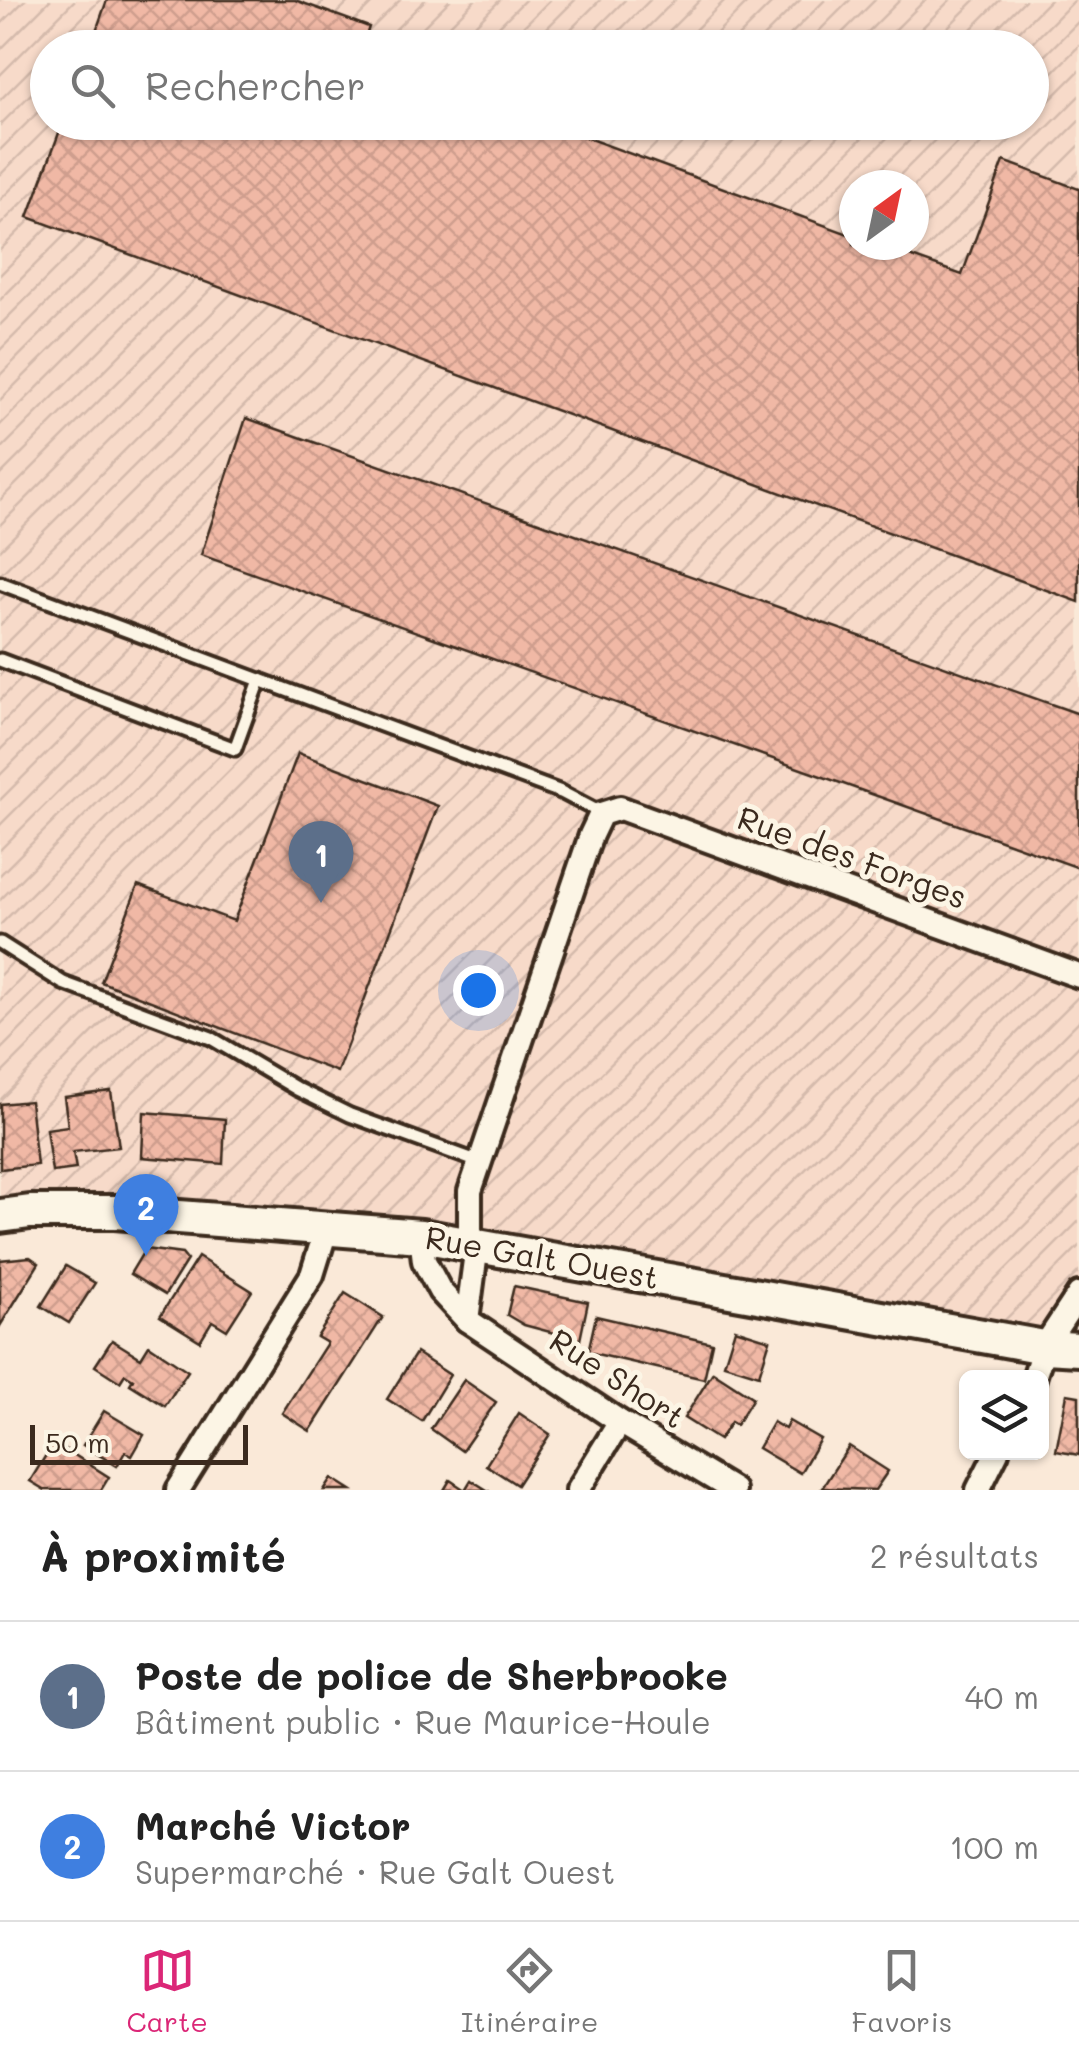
<!DOCTYPE html>
<html lang="fr">
<head>
<meta charset="utf-8">
<style>
  body { margin:0; font-family:Mali,sans-serif; background:#f2f2f2; color:#222 }
  .controls { position:absolute; right:30px; bottom:30px; display:grid; overflow:hidden; border-radius:15px; box-shadow:0 2px 8px #0004 }
  .controls button { width:90px; height:90px; display:grid; place-items:center; padding:0; border:0; border-bottom:2px solid #e0e0e0; background:#fff; color:#222; font:50px sans-serif }
  .compass { position:absolute; left:839px; top:170px; width:90px; height:90px; border-radius:50%; background:#fff; box-shadow:0 2px 8px #0004; rotate:33deg }
  .scale { position:absolute; left:30px; bottom:25px; width:218px; box-sizing:border-box; padding-left:10px; border:5px solid #3b2a1e; border-top:0; font-size:28px; line-height:35px; white-space:nowrap; color:#3b2a1e; -webkit-text-stroke:8px #fcf5e5; paint-order:stroke }
  .you { position:absolute; left:478px; top:990px; width:35px; height:35px; margin:-25px; border:8px solid #fff; border-radius:50%; background:#1a73e8; box-shadow:0 0 0 15px #1a73e833 }
  .badge { display:grid; place-items:center; width:65px; height:65px; border-radius:50%; background:#db2777; color:#fff; font-size:32px; font-weight:700 }
  .pin { position:absolute; translate:-50% -82px; filter:drop-shadow(0 2px 5px #0008) }
  .pin::after { content:''; position:absolute; top:52px; width:35px; height:30px; background:inherit; clip-path:polygon(0 0,100% 0,50% 100%) }
  .list { margin:0; padding:0; list-style:none }
  h2 { display:flex; justify-content:space-between; align-items:center; height:130px; margin:0; padding:0 40px; font-size:42px }
  h2 small { font-size:32px; font-weight:400; color:#767676 }
  .list li { display:grid; grid-template-columns:65px 1fr auto; gap:30px; align-items:center; box-sizing:border-box; height:150px; padding:0 40px; border-top:2px solid #e0e0e0 }
  .list b { display:block; font-size:38px; white-space:nowrap }
  .list p { margin:0; font-size:32px; white-space:nowrap; color:#767676 }
  .list em { font-size:32px; font-style:normal; color:#767676 }
  .icon { flex:none; width:55px; height:55px; fill:none; stroke:currentColor; stroke-width:2; stroke-linecap:round; stroke-linejoin:round }
  .map { position:relative; flex:none; width:1079px; height:1490px; overflow:hidden }
  .search { position:absolute; background:#fff; box-shadow:0 2px 8px #0004; left:30px; right:30px; top:30px; height:110px; display:flex; align-items:center; gap:25px; box-sizing:border-box; padding:0 35px; border-radius:55px; color:#767676; font-size:38px }
  .sheet { height:430px; background:#fff }
  nav { display:flex; justify-content:space-around; align-items:center; box-sizing:border-box; height:140px; border-top:2px solid #e0e0e0; background:#fff; font-size:28px; color:#767676 }
  nav a { display:grid; justify-items:center; gap:5px }
  nav .on { color:#db2777 }
  .map>svg:first-child { display:block }
</style>
</head>
<body>
<div class="map">
<svg width="1079" height="1490" viewBox="0 0 1079 1490">
  <defs>
    <pattern id="industrial-furrows" width="10" height="10" patternUnits="userSpaceOnUse" patternTransform="scale(2.5)"><rect width="10" height="10" fill="#f7dac9"/><path d="M-1 1l2-2M0 10L10 0M9 11l2-2" fill="none" stroke="#d5bbac"/></pattern>
    <pattern id="building-cross-hatch" width="8" height="8" patternUnits="userSpaceOnUse" patternTransform="scale(2.5)"><rect width="8" height="8" fill="#f0b8a5"/><path d="M0 0l8 8M0 8l8-8" fill="none" stroke="#cf9e8e"/></pattern>
  </defs>
  <rect width="100%" height="100%" fill="#fae9d8"/>
  <filter id="ink" filterUnits="userSpaceOnUse"><feTurbulence type="fractalNoise" baseFrequency=".01" numOctaves="2"/><feDisplacementMap in="SourceGraphic" scale="20" xChannelSelector="R" yChannelSelector="G"/><feConvolveMatrix kernelMatrix="1 2 1 2 8 2 1 2 1" color-interpolation-filters="sRGB"/></filter>
  <g filter="url(#ink)">
    <path fill="url(#industrial-furrows)" fill-rule="evenodd" d="M0,0h1079v1294l-35,53 -567,-102 -477,-29zM48,48h984v74h-984zM854,185h60v60h-60z"/>
    <g fill="url(#building-cross-hatch)" stroke="#3b2a1e" stroke-width="2.5">
      <polygon points="107,0 295,0 369,27 362,48 90,48"/>
      <polygon points="63,122 544,122 854,236 854,245 879,245 962,275 1004,161 1079,189 1079,602 28,217"/>
      <polygon points="246,418 1079,714 1079,868 201,555"/>
      <polygon points="298,753 438,806 337,1072 101,982 138,885 234,921"/>
      <polygon points="111,1091 119,1147 73,1152 76,1169 52,1172 46,1129 68,1126 64,1097"/>
      <polygon points="30,1101 37,1165 0,1169 0,1104"/>
      <polygon points="144,1112 225,1119 223,1164 142,1157"/>
      <polygon points="145,1249 182,1254 187,1260 165,1295 130,1274"/>
      <polygon points="30,1257 39,1263 0,1326 0,1260"/>
      <polygon points="198,1257 252,1291 227,1330 212,1321 200,1341 160,1316"/>
      <polygon points="66,1266 95,1283 69,1323 41,1306"/>
      <polygon points="514,1286 588,1302 580,1340 524,1325 507,1315"/>
      <polygon points="345,1293 383,1317 310,1431 282,1413 327,1343 317,1337"/>
      <polygon points="596,1316 712,1343 704,1379 588,1352"/>
      <polygon points="735,1329 770,1340 759,1375 724,1364"/>
      <polygon points="112,1340 141,1358 149,1345 188,1371 165,1406 130,1384 133,1379 125,1374 120,1382 95,1366"/>
      <polygon points="416,1353 450,1375 422,1421 387,1399"/>
      <polygon points="713,1372 753,1398 736,1425 731,1422 719,1440 684,1418"/>
      <polygon points="464,1380 496,1402 462,1451 431,1429"/>
      <polygon points="1067,1394 1079,1396 1079,1455 1056,1451"/>
      <polygon points="104,1411 144,1435 132,1456 125,1452 117,1466 83,1445"/>
      <polygon points="519,1413 550,1434 517,1485 486,1465"/>
      <polygon points="789,1421 820,1439 800,1473 758,1448 773,1422 785,1429"/>
      <polygon points="54,1442 109,1477 101,1490 45,1490 30,1481"/>
      <polygon points="849,1446 888,1471 875,1490 822,1488"/>
      <polygon points="332,1478 351,1490 324,1490"/>
      <polygon points="450,1480 465,1490 471,1480 487,1490 444,1490"/>
    </g>
    <g fill="none" stroke-linecap="round" stroke-linejoin="round">
      <g stroke="#3b2a1e" stroke-width="19">
        <g id="service">
          <polyline points="0,583 260,680"/>
          <polyline points="0,660 235,749 260,680 561,792 601,813"/>
          <polyline points="0,943 63,983 211,1038 297,1089 350,1115 479,1162"/>
        </g>
      </g>
      <g stroke="#3b2a1e" stroke-width="30">
        <g id="minor">
          <polyline points="421,1236 424,1261 440,1291 467,1320 620,1422 733,1490"/>
          <polyline points="470,1244 470,1191 591,835 601,814 620,808 1079,976"/>
          <polyline points="467,1320 477,1245"/>
          <polyline points="1034,1378 1044,1347 1079,1294"/>
          <polyline points="178,1490 312,1275 327,1227"/>
          <polyline points="578,1490 620,1422"/>
          <polyline points="978,1490 997,1452"/>
        </g>
      </g>
      <g stroke="#3b2a1e" stroke-width="40">
        <polyline id="secondary" points="0,1216 30,1212 115,1212 421,1236 1044,1347 1079,1349"/>
      </g>
      <use href="#service" stroke="#fcf5e5" stroke-width="11"/>
      <use href="#minor" stroke="#fcf5e5" stroke-width="22"/>
      <use href="#secondary" stroke="#fcf5e5" stroke-width="32"/>
    </g>
  </g>
  <g text-anchor="middle" stroke-width="10" stroke-linejoin="round" paint-order="stroke">
    <g font-size="32" fill="#3b2a1e" stroke="#fcf5e5">
      <text transform="translate(852 858) rotate(20)" y="11">Rue des Forges</text>
      <text transform="translate(542 1258) rotate(10)" y="11">Rue Galt Ouest</text>
      <text transform="translate(617 1379) rotate(33)" y="11">Rue Short</text>
    </g>
  </g>
</svg>
<div class="controls">
<button><svg class="icon" aria-label="layers" viewBox="0 0 24 24"><path d="M12 4l9 5-9 5-9-5zM3 14l9 5 9-5"/></svg></button>
</div>
<svg class="compass" viewBox="-18 -18 36 36"><path d="M0-13l5 13h-10z" fill="#e53935"/><path d="M0 13l5-13h-10z" fill="#767676"/></svg>
<div class="scale">50 m</div>
<div class="you"></div>
<div class="pin badge" style="left:321px;top:903px;background:#5c6f8a">1</div>
<div class="pin badge" style="left:146px;top:1256px;background:#3f7fe0">2</div>
<div class="search"><svg class="icon" aria-label="search" viewBox="0 0 24 24"><circle cx="10" cy="10" r="6"/><path d="M15 15l6 6"/></svg>Rechercher</div>
</div>
<section class="sheet">
<h2>À proximité<small>2 résultats</small></h2>
<ul class="list">
<li><span class="badge" style="background:#5c6f8a">1</span><div><b>Poste de police de Sherbrooke</b><p>Bâtiment public · Rue Maurice-Houle</p></div><em>40 m</em></li>
<li><span class="badge" style="background:#3f7fe0">2</span><div><b>Marché Victor</b><p>Supermarché · Rue Galt Ouest</p></div><em>100 m</em></li>
</ul>
</section>
<nav>
<a class="on"><svg class="icon" aria-label="map" viewBox="0 0 24 24"><path d="M3 6l6-2 6 2 6-2v14l-6 2-6-2-6 2zM9 4v14M15 6v14"/></svg>Carte</a>
<a><svg class="icon" aria-label="directions" viewBox="0 0 24 24"><path d="M12 3l9 9-9 9-9-9zM9 14v-3h6M13 9l2 2-2 2"/></svg>Itinéraire</a>
<a><svg class="icon" aria-label="saved" viewBox="0 0 24 24"><path d="M7 4h10v16l-5-4-5 4z"/></svg>Favoris</a>
</nav>
</body>
</html>
